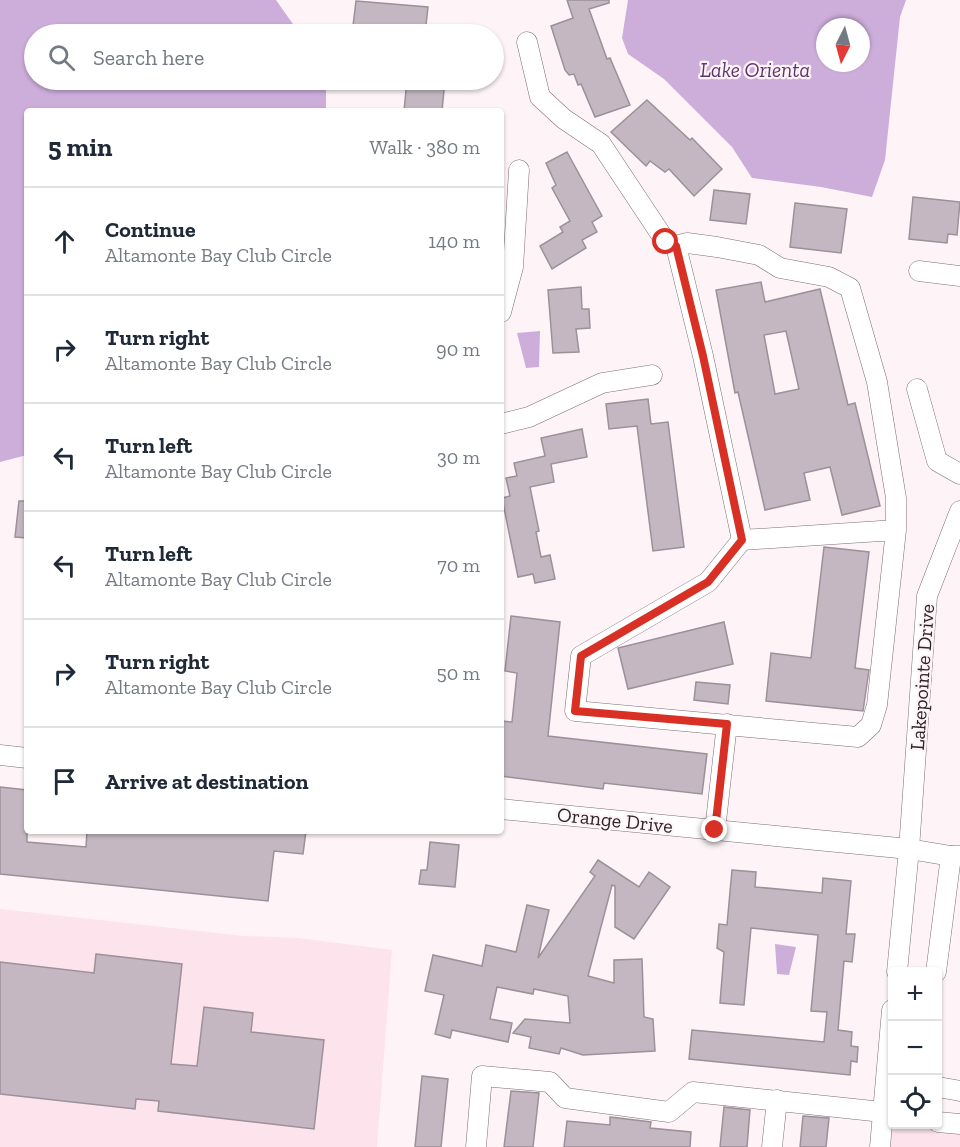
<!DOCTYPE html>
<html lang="en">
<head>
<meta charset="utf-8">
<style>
  body { margin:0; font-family:"Zilla Slab",serif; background:#f2f2f3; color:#1f2937 }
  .controls { position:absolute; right:18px; bottom:18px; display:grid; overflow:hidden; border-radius:6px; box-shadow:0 2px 4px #0004 }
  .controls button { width:54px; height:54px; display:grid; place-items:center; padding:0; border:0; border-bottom:2px solid #e0e1e3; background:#fff; color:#1f2937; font:30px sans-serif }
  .compass { position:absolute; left:816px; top:18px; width:54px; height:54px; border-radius:50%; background:#fff; box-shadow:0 2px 4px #0004; rotate:186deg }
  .stop { position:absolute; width:18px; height:18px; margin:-14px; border:4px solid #d93025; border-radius:50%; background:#fff }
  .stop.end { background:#d93025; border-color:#fff; box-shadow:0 2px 6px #0008 }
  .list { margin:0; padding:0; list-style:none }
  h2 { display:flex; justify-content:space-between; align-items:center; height:78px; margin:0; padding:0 24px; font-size:26px }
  h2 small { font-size:20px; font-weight:400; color:#747a83 }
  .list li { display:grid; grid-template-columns:39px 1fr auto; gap:18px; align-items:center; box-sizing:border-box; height:108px; padding:0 24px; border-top:2px solid #e0e1e3 }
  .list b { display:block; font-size:22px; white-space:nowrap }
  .list p { margin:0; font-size:20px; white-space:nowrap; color:#747a83 }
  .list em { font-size:20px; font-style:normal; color:#747a83 }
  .icon { flex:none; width:33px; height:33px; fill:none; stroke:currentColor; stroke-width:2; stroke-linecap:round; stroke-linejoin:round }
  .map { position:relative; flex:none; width:960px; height:1147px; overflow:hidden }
  .search { position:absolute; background:#fff; box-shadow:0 2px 4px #0004; left:24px; top:24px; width:480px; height:66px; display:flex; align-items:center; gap:15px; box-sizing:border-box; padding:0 21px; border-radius:33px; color:#747a83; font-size:22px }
  .panel { position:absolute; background:#fff; box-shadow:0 2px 4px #0004; left:24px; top:108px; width:480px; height:726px; border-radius:6px }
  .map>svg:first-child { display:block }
</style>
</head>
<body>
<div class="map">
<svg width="960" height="1147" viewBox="0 0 960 1147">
  <rect width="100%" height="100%" fill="#fef4f7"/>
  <g fill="#fce3ec">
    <polygon points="0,909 244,936 298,938 392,950 377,1147 0,1147"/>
    <polygon points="890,1121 892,1124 960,1133 960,1147 887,1147"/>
  </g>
  <g fill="#cdaedb" fill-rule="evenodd">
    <polygon points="0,0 276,0 300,34 34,34 34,80 326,80 326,111 27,111 27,455 0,462"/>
    <path d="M628,0h278l-6,17 -15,143 -13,37 -51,-10 -69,-9 -20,-31 -68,-68 -36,-25 -6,-16zM825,27h36v36h-36z"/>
    <polygon points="540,331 539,367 526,368 517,333"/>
    <polygon points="775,944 796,947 789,975 777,974"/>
  </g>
  <g fill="#c4b7c1" stroke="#9c9099" stroke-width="1.5" fill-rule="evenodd">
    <polygon points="567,0 609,0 609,3 589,9 607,59 610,58 630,105 595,117 581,84 578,85 574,74 569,75 565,70 551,26 573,18"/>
    <polygon points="356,1 428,7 425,34 352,34"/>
    <polygon points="407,80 445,80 442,111 404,111"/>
    <polygon points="647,100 690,140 692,138 722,169 694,196 669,169 665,172 650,161 646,166 611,132"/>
    <polygon points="567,152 602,216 592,222 597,232 582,240 586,248 552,269 540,246 563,232 560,227 570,221 552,188 556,185 546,163"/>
    <polygon points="714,190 750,194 746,224 710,220"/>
    <polygon points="913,197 960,202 957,235 948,234 947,243 909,239"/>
    <polygon points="795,203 847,209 841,253 790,247"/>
    <path d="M761,282l4,20 55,-13 28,116 7,-2 25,103 -38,9 -12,-48 -26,6 6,27 -45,10 -27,-118 -3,1 -19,-103zM786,331l13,58 -24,5 -11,-59z"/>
    <polygon points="581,287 582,309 589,309 590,328 576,329 579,352 553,353 548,290"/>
    <polygon points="648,399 651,424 668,422 684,547 653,551 637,426 609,429 606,404"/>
    <polygon points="582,429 587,457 551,464 554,482 530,487 539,531 536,532 541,557 550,555 555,579 535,583 533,574 518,577 502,498 510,496 506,478 517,476 514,463 545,456 541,438"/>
    <polygon points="19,501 27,501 27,538 15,537"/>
    <polygon points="824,547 869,552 855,668 869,670 863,711 766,701 771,653 811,658"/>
    <polygon points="511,616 560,622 548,736 707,754 702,794 604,783 603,789 501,776 501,721 512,722 517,673 505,671"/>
    <polygon points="724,622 733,664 628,689 618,648"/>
    <polygon points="696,682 730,685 728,704 694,700"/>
    <polygon points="0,787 27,790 27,842 86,847 87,831 306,831 303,854 274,851 268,901 0,874"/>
    <polygon points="430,842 459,845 455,887 419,884 421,870 427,870"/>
    <polygon points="598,860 639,887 649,872 670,887 634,939 615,927 615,886 612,885 588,976 614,983 614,960 642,959 644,1017 653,1019 655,1051 583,1055 561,1048 559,1054 529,1048 531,1037 513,1033 525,1019 570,1023 568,996 534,989 533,994 497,987 490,1019 512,1023 508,1042 452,1030 450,1038 435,1034 444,995 425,991 433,955 482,966 486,945 516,952 527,905 549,910 538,958 595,876 590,872"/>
    <polygon points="732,870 756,872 755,887 822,893 823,878 851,881 846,934 855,934 852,962 844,961 838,1030 852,1032 851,1046 858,1047 857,1062 851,1061 850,1075 689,1059 692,1030 824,1042 827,1012 811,1011 818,935 751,928 744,1005 720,1003 724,952 717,948 719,924 727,925"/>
    <polygon points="96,954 182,964 171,1064 197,1066 204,1007 253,1013 251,1032 324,1040 314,1129 158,1111 159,1101 136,1099 135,1109 0,1094 0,962 94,973"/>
    <polygon points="422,1076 448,1079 441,1147 415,1147"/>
    <polygon points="511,1091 539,1093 533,1147 504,1147"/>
    <polygon points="724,1107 750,1110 747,1147 720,1147"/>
    <polygon points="803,1116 829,1118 826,1147 800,1147"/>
    <polygon points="610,1117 651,1122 650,1128 691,1132 690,1147 564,1147 567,1121 610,1125"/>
  </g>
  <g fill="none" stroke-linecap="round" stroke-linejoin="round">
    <g stroke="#7c6e73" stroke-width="21">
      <g id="minor">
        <polyline points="527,42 540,97 564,119 601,144 666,242 676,246 687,243 717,247 759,255 780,268 829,277 850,288 877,382 896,498 896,530 877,705 871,725 858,737 575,711 581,656 708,582 742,540 896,530"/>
        <polyline points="676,246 703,356 742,540"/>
        <polyline points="919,271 960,276"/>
        <polyline points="501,312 513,267 519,170"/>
        <polyline points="917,389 937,461 960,474"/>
        <polyline points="501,424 529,417 602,383 652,375"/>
        <polyline points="0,755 27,758"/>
        <polyline points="501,809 909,849 951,856"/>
        <polyline points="715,830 727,724"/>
        <polyline points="897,972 909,849 927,596 960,511"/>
        <polyline points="936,972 951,856 960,856"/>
        <polyline points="938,1087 960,1091"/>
        <polyline points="938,1122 960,1124"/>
        <polyline points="476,1147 482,1076 550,1082 565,1098 669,1112 693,1092 892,1113"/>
        <polyline points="772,1147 777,1100"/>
        <polyline points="880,1147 892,1010"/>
      </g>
    </g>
    <use href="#minor" stroke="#fff" stroke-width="20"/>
  </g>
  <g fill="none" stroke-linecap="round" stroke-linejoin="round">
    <polyline stroke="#d93025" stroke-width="8" points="666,242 676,246 703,356 742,540 708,582 581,656 575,711 727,724 715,830"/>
  </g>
  <g text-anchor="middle" stroke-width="4.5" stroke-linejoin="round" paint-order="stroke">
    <g font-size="20" fill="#2c2628" stroke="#fef4f7">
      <text transform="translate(922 677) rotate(-86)" y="7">Lakepointe Drive</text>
      <text transform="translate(615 820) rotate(6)" y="7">Orange Drive</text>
    </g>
    <g font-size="21" font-style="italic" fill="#5e366f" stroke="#fef4f7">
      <text x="755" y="77">Lake Orienta</text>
    </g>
  </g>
</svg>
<div class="controls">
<button>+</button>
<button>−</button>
<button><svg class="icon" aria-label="locate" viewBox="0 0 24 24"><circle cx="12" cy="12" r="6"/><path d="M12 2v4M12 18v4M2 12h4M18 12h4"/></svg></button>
</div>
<svg class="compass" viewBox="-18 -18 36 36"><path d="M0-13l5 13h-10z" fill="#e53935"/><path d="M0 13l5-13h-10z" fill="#747a83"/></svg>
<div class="stop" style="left:666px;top:242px"></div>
<div class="stop end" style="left:715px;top:830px"></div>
<div class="search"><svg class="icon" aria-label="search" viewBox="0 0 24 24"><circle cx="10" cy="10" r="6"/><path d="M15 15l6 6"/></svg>Search here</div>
<section class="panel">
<h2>5 min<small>Walk · 380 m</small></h2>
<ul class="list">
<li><svg class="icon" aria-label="ahead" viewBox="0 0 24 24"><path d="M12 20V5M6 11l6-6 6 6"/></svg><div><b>Continue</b><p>Altamonte Bay Club Circle</p></div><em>140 m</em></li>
<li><svg class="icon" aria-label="right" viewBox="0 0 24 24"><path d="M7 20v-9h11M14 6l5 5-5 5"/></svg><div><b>Turn right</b><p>Altamonte Bay Club Circle</p></div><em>90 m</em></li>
<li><svg class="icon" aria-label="left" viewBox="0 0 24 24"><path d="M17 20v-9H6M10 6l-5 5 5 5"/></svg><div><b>Turn left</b><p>Altamonte Bay Club Circle</p></div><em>30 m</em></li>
<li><svg class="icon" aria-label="left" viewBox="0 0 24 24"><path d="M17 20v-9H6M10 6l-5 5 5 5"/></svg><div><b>Turn left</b><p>Altamonte Bay Club Circle</p></div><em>70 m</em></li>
<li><svg class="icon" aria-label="right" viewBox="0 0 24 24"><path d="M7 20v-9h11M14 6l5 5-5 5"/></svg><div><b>Turn right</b><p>Altamonte Bay Club Circle</p></div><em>50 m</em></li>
<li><svg class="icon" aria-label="arrive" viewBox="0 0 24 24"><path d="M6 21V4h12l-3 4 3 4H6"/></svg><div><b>Arrive at destination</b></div></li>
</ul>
</section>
</div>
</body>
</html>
